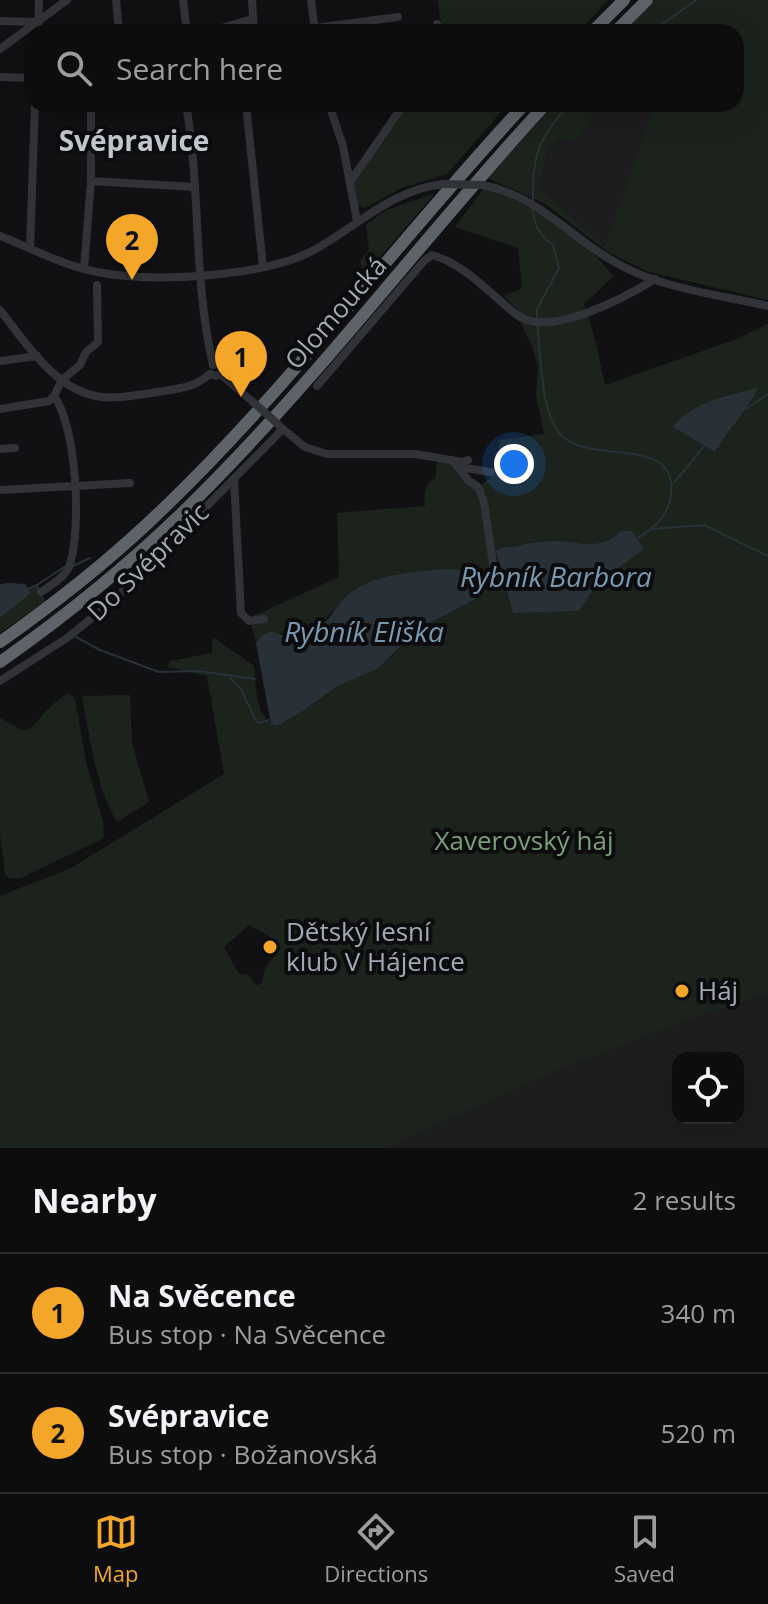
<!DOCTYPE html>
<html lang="en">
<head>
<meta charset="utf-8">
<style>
  body { margin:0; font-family:"Open Sans",sans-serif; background:#1b1b1c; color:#f1f3f6 }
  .controls { position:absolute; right:24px; bottom:24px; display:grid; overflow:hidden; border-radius:16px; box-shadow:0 8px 32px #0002 }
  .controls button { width:72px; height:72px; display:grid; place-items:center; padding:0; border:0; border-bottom:2px solid #2d2d2e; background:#0d0d0e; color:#f1f3f6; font:40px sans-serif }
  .you { position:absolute; left:514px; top:464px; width:28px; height:28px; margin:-20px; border:6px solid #fff; border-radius:50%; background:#1a73e8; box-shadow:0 0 0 12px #1a73e833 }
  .badge { display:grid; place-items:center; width:52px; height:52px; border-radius:50%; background:#f4a628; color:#111; font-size:26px; font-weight:700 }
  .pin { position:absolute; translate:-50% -66px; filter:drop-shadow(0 2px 4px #0008) }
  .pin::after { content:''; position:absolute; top:42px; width:28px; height:24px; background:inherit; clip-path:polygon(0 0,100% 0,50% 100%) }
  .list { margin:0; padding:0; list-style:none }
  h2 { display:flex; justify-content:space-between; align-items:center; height:104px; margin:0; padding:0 32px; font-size:34px }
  h2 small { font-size:26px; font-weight:400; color:#9a9c9e }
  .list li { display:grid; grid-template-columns:52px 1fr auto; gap:24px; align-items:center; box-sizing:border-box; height:120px; padding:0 32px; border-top:2px solid #2d2d2e }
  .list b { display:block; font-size:30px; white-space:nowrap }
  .list p { margin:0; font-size:26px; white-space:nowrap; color:#9a9c9e }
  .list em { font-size:26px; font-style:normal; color:#9a9c9e }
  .icon { flex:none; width:44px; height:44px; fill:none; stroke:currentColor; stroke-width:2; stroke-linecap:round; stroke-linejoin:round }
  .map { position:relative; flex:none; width:768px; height:1148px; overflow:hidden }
  .search { position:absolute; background:#0d0d0e; box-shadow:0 8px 32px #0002; left:24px; right:24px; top:24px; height:88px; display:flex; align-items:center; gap:20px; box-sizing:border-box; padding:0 28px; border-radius:24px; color:#9a9c9e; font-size:30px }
  .sheet { height:344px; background:#0d0d0e }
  nav { display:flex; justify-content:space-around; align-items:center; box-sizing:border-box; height:112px; border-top:2px solid #2d2d2e; background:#0d0d0e; font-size:22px; color:#9a9c9e }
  nav a { display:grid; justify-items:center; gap:4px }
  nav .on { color:#f4a628 }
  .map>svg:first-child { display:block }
</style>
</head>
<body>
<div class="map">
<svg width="768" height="1148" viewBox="0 0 768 1148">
  <rect width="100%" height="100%" fill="#111113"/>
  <g fill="#1d1d20" fill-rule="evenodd">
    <polygon points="600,104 657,105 605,246 540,188 547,151 560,138 577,142"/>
    <path d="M768,994v154h-381l172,-78 143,-55zM678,1058h60v60h-60z"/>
  </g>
  <g fill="#1c231c" fill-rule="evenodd">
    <polygon points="438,0 608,0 579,32 442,32"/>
    <polygon points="655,0 768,0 768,300 649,272 608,252 544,203 487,178 555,104 600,104 577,142 560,138 547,151 540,188 605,246 655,104 736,104 736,32 624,32"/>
    <polygon points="424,104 508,104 447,174 401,188 365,208 357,205 353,181 402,112"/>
    <path d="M485,187c44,16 102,50 128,90l-29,27 11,35 10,46 132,-46 31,-15v670l-66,21 -143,55 -172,78h-387v-252l71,-28 153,-94 -17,-98 -39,-9 2,-6 42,-8 1,-16 41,29c2,19 1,53 23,60l26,-15 33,-24 54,-29 30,-30 69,-43 -12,-13c-46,12 -93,21 -138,36 -13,4 -13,19 -33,25 -19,6 -36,-9 -50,10l-7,-25 90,-41 -2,-64 88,-7c-1,-13 -1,-21 10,-28l3,-18 12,3 26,27 22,-19 1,-31 45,-6 -8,-39 2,-29 -6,-20 -15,-31 2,-4 -15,-15 18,-8 -4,-40 -63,-21zM757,389c-10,25 -29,40 -42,63l-41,-25 50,-31zM615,538l29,11 -47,35 -18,27 -66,2 -17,-61c16,-9 57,-9 76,-9 15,0 29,4 43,-5zM249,925l23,13 9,11 -15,17 -5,18 -5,1 -7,-10 -10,-1 -15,-27z"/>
    <polygon points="435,193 364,276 360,261 369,250 366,224 387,210"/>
    <polygon points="37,585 46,601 0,633 0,618 31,593 29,589"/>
    <polygon points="68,693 75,698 86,762 103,821 104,838 21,878 10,878 5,874 0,834 0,718 22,730 30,729 53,704"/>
    <path d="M130,695l2,48 17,59 -32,20c-22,-37 -27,-84 -35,-126z"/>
  </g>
  <g fill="#283137">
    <path d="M758,388c-12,26 -30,41 -43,64l-42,-25c19,-25 56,-32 85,-39z"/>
    <path d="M621,531h10l13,18 -47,35 -18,27 -66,2 -17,-62 7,-3c17,-2 34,-7 51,-7 24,0 48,11 67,-10z"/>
    <path d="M448,569c17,2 31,0 41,16l-4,8 -6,4 -59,31 -42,40 -42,19 -33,24 -26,15 -6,-2 -15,-81c14,-20 20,-6 38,-7 6,0 13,-3 18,-5 17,-6 25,-29 40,-39 26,-19 65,-20 96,-23z"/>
    <polygon points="8,583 25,584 31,593 0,618 0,584"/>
  </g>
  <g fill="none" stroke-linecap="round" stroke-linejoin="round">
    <g stroke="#283137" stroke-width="2">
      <polyline points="651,32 696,0"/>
      <path d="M533,202c-2,-43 6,-68 38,-98"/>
      <path d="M533,209c1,16 6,26 20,36l6,23 -22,41v8"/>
      <path d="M537,323c4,30 3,90 24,112 30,31 118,-2 110,61 -3,20 -17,32 -33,42"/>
      <polyline points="746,409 768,394"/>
      <polyline points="674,483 705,445"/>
      <polyline points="652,529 704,525 768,556"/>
      <polyline points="73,566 90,558"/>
      <polyline points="37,585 64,567"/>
      <polyline points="28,589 37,585 38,589"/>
      <polyline points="76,637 100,650 159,672 198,671 255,679"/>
      <polyline points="230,678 241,689 256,721 260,723 269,720"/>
    </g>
    <g stroke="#323338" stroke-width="8">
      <polyline points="116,0 119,32"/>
      <polyline points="183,0 187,32"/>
      <polyline points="252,0 254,32"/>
      <polyline points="311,0 315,31"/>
      <polyline points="0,21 39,22"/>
      <polyline points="437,24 439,32"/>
      <polyline points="315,28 398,17"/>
      <polyline points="211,31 252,19"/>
      <polyline points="38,32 39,0"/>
      <polyline points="0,49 67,0"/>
      <polyline points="0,77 32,78"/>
      <path d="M186,104c15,87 7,175 27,261"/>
      <polyline points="246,104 263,267"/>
      <polyline points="329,104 343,146 357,221"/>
      <polyline points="91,106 109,104"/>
      <polyline points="91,181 195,187"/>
      <polyline points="350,182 404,104"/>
      <path d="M483,185c59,12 87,54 137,80 44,24 100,30 148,41"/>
      <path d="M0,236c31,12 64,30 97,36 56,11 167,5 217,-22 44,-24 77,-60 129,-66"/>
      <polyline points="30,248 35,104"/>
      <polyline points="84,269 91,181 91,104"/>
      <path d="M0,310c26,33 56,82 102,87 17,2 33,-2 50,-4 22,-4 41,-4 58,-19"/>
      <polyline points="0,361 37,356"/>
      <polyline points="210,374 216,376 220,374 253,402"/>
      <path d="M317,386l107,-125 8,-6c34,10 58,39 85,60 32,24 109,-18 138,-36"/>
      <polyline points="0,409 49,401 54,396"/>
      <polyline points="279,426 305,447 327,454 415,454 462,462 468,460"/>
      <polyline points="0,449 15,448"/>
      <polyline points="452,460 468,480 478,487 484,502 494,571"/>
      <polyline points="458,467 491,472"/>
      <polyline points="234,479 241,613 249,621 264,619"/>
      <polyline points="0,490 130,483"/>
      <path d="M41,592c9,-6 24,-15 28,-25 13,-35 8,-140 -15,-171l8,-16 18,-15 6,-13 12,-10 -1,-57"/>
      <polyline points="0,681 67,638 114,600 283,429"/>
    </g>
    <g stroke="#5e6269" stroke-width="12">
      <polyline points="592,32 624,0"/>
      <polyline points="615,32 647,0"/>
      <path d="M0,642c51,-36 101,-75 147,-118 138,-129 249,-282 378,-420"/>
      <path d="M0,662c77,-54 148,-113 213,-180 118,-120 219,-255 333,-378"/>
    </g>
    <g stroke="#323338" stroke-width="8">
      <polyline points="443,184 483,185"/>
      <polyline points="253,402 279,425"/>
    </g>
  </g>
  <g fill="#f4a628" stroke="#0c0c0e" stroke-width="3">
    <circle cx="270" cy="947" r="8"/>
    <circle cx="682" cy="991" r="8"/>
  </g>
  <g text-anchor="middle" stroke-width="8" stroke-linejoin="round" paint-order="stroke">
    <g font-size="26" fill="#a2a9b4" stroke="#0c0c0e">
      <text transform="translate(336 313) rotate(-49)" y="9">Olomoucká</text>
      <text transform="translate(148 562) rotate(-44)" y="9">Do Svépravic</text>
    </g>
    <g font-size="26" fill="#799f79" stroke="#0c0c0e">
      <text x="524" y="850">Xaverovský háj</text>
    </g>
    <g font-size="26" fill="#a2a9b4" stroke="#0c0c0e" text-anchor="start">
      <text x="286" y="941">Dětský lesní<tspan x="286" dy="30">klub V Hájence</tspan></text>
      <text x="698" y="1000">Háj</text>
    </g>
    <g font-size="28" font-weight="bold" fill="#c3c7d0" stroke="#0c0c0e">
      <text x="134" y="151">Svépravice</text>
    </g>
    <g font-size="28" font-style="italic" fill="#7898b0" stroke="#0c0c0e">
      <text x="556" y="587">Rybník Barbora</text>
      <text x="364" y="642">Rybník Eliška</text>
    </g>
  </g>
</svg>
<div class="controls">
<button><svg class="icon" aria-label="locate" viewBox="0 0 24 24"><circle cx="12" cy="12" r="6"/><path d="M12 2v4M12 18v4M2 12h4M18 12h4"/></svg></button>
</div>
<div class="you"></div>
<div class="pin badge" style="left:241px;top:397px">1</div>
<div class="pin badge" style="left:132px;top:280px">2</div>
<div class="search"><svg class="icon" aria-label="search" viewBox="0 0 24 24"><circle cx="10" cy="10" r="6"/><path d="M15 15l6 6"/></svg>Search here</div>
</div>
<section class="sheet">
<h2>Nearby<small>2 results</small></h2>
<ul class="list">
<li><span class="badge">1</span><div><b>Na Svěcence</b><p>Bus stop · Na Svěcence</p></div><em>340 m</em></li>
<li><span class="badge">2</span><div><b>Svépravice</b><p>Bus stop · Božanovská</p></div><em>520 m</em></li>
</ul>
</section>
<nav>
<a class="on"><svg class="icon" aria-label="map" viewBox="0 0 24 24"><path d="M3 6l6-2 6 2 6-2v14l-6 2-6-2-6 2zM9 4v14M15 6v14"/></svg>Map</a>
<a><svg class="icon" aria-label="directions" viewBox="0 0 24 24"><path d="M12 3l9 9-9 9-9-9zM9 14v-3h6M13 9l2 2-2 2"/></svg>Directions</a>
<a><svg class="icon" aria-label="saved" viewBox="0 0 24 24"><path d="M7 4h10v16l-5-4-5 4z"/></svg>Saved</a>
</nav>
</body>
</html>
